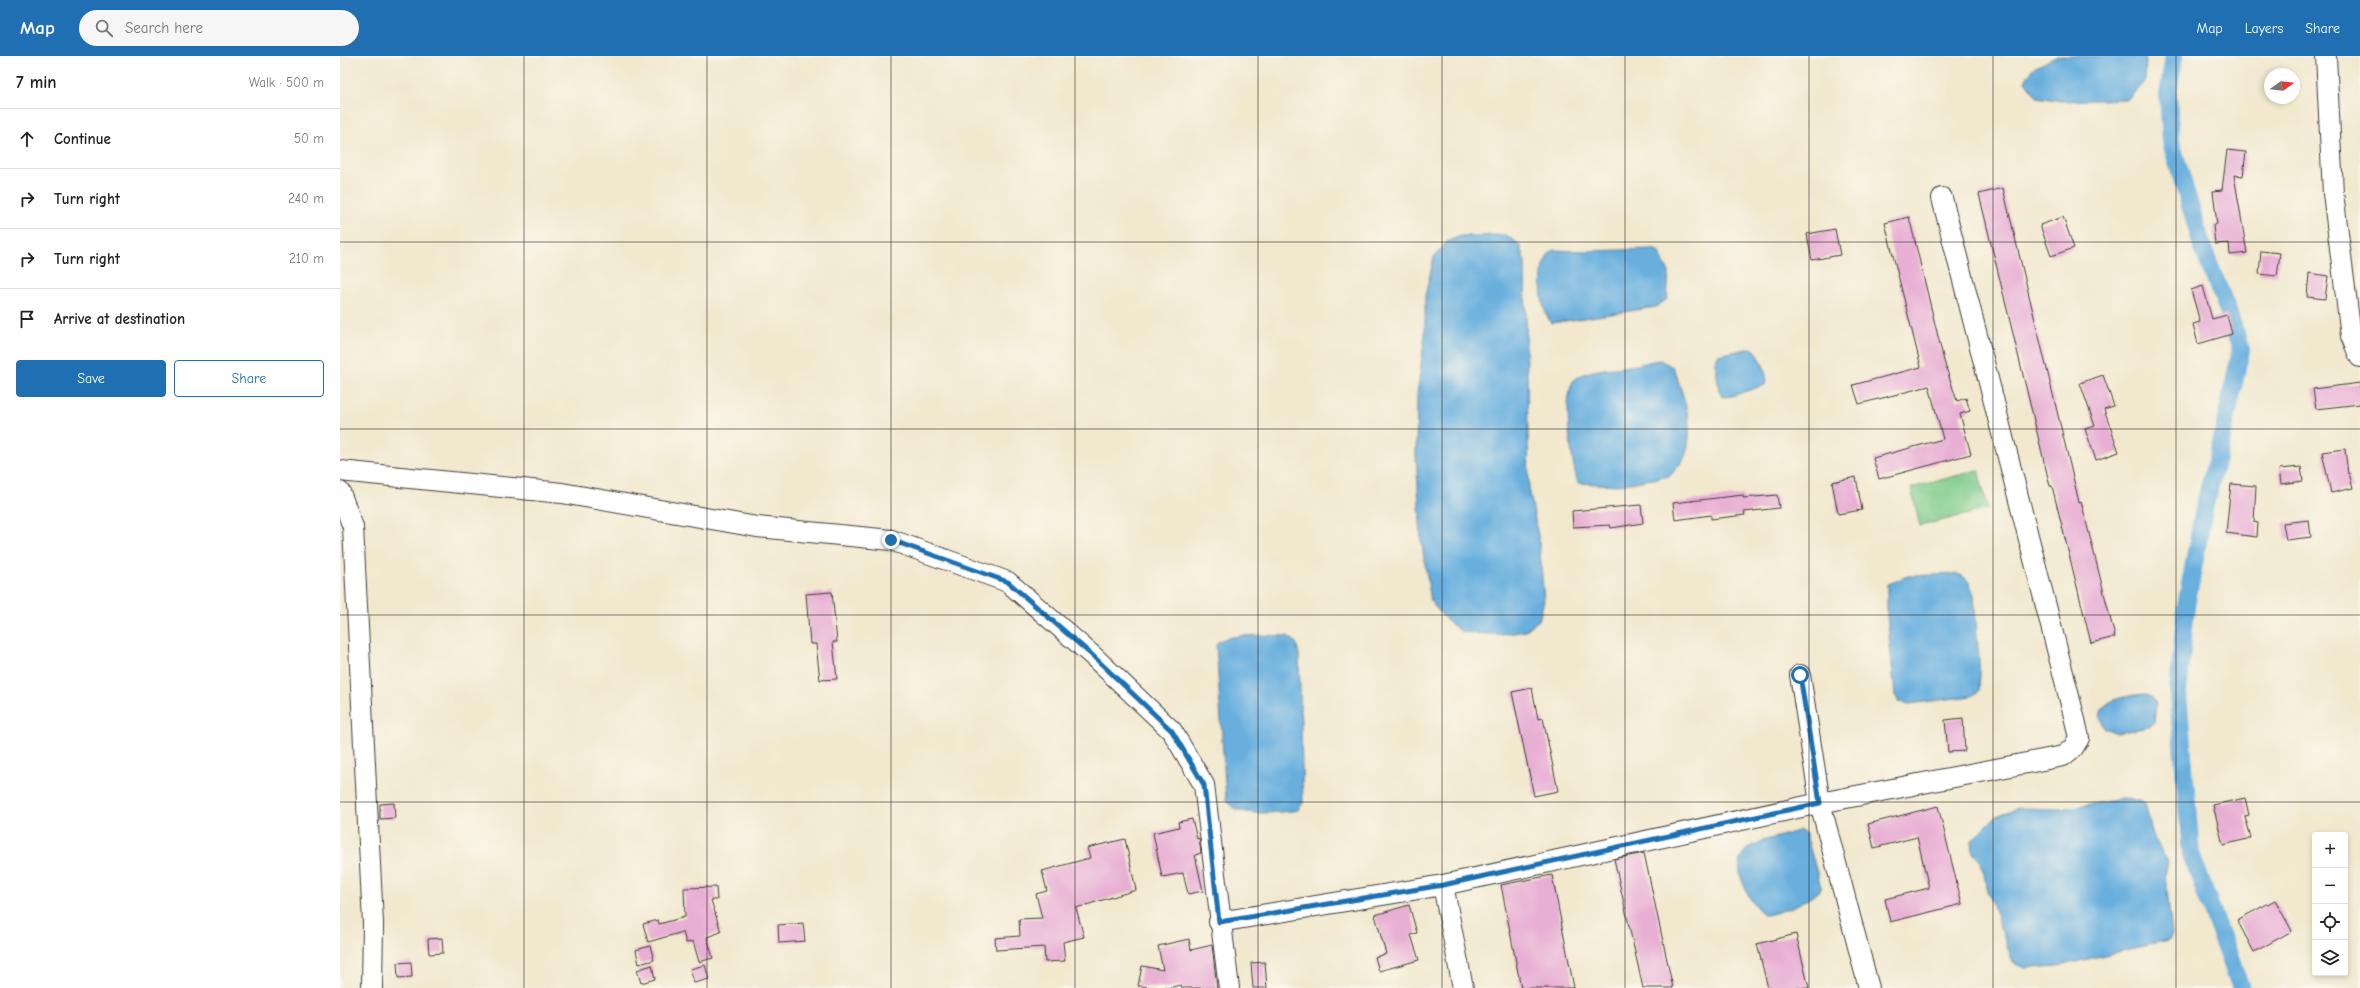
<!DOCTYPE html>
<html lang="en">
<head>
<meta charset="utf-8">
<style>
  body { margin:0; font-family:"Comic Neue",sans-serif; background:#f6f6f6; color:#222 }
  .controls { position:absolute; right:12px; bottom:12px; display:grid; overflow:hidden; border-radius:4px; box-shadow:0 2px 6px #0003 }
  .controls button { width:36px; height:36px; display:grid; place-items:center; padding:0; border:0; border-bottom:1px solid #e0e0e0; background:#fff; color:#222; font:20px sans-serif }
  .compass { position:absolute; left:1924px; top:12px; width:36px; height:36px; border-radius:50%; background:#fff; box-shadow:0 2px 6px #0003; rotate:75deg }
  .stop { position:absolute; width:12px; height:12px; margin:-9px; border:3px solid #1f6fb2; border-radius:50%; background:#fff }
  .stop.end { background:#1f6fb2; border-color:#fff; box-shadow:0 1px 4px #0008 }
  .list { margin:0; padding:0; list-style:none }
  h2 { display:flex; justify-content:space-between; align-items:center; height:52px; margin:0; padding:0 16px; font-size:17px }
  h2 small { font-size:13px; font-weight:400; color:#767676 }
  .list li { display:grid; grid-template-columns:26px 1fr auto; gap:12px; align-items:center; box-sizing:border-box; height:60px; padding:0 16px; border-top:1px solid #e0e0e0 }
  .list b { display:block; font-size:15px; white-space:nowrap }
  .list em { font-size:13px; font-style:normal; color:#767676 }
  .actions { display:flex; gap:8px; padding:12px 16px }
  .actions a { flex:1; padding:9px 0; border:1px solid #1f6fb2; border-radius:4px; text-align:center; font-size:14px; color:#1f6fb2 }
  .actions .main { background:#1f6fb2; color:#fff }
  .icon { flex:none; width:22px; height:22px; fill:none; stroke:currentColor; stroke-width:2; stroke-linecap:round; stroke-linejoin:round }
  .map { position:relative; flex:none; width:2020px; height:932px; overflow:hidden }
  header { display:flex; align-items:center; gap:24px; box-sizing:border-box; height:56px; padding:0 20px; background:#1f6fb2; color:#fff }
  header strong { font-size:19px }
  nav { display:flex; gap:22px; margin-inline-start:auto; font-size:14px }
  .search { width:280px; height:36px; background:#f6f6f6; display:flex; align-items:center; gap:10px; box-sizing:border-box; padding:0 14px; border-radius:22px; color:#767676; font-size:15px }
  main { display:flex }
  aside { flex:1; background:#fff }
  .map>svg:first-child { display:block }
</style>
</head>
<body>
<header>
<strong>Map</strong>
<div class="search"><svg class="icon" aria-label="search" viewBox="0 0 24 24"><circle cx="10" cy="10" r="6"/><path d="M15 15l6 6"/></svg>Search here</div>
<nav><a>Map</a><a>Layers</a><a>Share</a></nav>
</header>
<main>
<aside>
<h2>7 min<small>Walk · 500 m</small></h2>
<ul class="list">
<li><svg class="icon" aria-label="ahead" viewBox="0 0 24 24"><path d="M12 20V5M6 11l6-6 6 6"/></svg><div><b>Continue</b></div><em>50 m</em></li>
<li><svg class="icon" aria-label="right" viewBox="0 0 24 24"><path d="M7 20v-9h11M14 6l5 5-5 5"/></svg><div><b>Turn right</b></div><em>240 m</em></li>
<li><svg class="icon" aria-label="right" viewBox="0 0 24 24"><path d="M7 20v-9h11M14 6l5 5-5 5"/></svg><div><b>Turn right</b></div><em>210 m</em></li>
<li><svg class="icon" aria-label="arrive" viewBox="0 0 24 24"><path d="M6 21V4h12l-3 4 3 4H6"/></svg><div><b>Arrive at destination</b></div></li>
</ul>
<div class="actions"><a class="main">Save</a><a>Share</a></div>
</aside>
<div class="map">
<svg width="2020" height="932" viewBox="0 0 2020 932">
  <rect width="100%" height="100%" fill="#fbf7ec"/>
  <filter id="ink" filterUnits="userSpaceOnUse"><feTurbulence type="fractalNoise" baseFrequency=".025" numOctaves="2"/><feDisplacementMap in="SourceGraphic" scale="8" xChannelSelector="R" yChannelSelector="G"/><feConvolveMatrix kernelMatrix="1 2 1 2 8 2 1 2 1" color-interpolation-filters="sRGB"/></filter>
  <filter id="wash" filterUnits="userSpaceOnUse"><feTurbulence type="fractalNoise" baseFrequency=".012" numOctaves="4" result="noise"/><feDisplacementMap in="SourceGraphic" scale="16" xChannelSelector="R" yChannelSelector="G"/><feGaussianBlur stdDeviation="0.9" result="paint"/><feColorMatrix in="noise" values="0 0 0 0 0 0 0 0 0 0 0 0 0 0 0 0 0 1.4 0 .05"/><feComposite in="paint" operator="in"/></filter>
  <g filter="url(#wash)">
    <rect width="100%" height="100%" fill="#f1e8ce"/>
    <polygon fill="#7cca89" stroke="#4c7352" points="1638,414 1648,453 1580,470 1571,432"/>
    <g fill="#67afde" stroke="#42667d">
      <polygon points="1717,0 1804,0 1806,3 1805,25 1788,43 1721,45 1697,41 1685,25 1692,13"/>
      <polygon points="1166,179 1179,188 1185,206 1189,432 1199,485 1204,544 1199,564 1185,575 1161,579 1122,576 1107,565 1091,546 1081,483 1076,399 1077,338 1085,279 1085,240 1094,201 1108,185 1121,180"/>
      <path d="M1312,193l6,2 11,21 -2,27 -11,8 -104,16c-14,-13 -15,-61 1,-73l33,1z"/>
      <path d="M1411,292l4,2c6,9 14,25 10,35l-33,11 -10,1 -3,-6 -4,-30 3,-6z"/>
      <path d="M1320,304l13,7c10,25 23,62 12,89 -3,7 -10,14 -15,20l-52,9 -40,-2c-6,-18 -18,-94 -2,-105 15,-10 37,-9 54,-12 10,-1 20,-5 30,-6z"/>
      <path d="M1617,518c11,2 14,12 17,21l6,80 -1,16 -7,5 -63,8 -10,-2 -4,-7 -8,-79v-32l21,-8z"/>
      <path d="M948,580l8,6 3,12 4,149 -5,7 -5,1c-17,1 -60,8 -67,-12l-10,-155c8,-12 57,-8 72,-8z"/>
      <path d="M1804,638l8,3 4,7 -2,18 -5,5 -32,6 -13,-5c-15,-27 20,-32 40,-34z"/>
      <polygon points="1781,743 1800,744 1805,748 1813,780 1828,806 1825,818 1832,878 1829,884 1718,910 1685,912 1673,907 1647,832 1641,806 1633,797 1632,784 1656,760 1678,752 1721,753"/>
      <path d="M1459,774l7,4 15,53c-5,12 -43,27 -56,28 -12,-9 -16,-18 -22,-32 -17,-44 29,-41 56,-53z"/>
    </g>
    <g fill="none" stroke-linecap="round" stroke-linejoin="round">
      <polyline stroke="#67afde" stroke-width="18" points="1834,0 1828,38 1831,86 1863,193 1888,255 1901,294 1881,387 1865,448 1846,550 1838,638 1851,798 1901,932"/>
    </g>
    <g id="blocks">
      <g fill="#e8afd4">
        <polygon points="1887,94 1906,96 1903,120 1894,119 1907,197 1890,199 1889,187 1875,188 1873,169 1877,168 1873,135 1882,134"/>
        <polygon points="1663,132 1739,446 1741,445 1775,581 1751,587 1712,430 1710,430 1639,138"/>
        <polygon points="1569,161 1604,305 1617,345 1626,342 1630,355 1620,358 1631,398 1539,423 1533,402 1603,383 1589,330 1519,348 1513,329 1581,311 1545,167"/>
        <polygon points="1723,161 1734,192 1711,200 1700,169"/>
        <polygon points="1495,173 1500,199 1472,204 1467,178"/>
        <polygon points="1921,195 1940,197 1937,220 1919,218"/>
        <polygon points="1969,217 1988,220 1985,243 1967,241"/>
        <polygon points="1863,230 1872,263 1887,259 1892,278 1858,288 1853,268 1860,266 1851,234"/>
        <polygon points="1763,319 1774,350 1764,353 1779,396 1756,404 1745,373 1755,370 1740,327"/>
        <polygon points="2020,327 2020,348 1976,353 1973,333"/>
        <polygon points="2005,393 2008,418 2009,417 2013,432 1991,437 1982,396"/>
        <polygon points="1961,411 1963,425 1941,428 1939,413"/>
        <polygon points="1516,421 1522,454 1498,458 1492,426"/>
        <polygon points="1891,428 1916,430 1914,466 1918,467 1917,481 1886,477"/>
        <polygon points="1403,439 1403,442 1437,439 1439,452 1404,456 1405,459 1371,463 1371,459 1335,464 1333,447"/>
        <polygon points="1301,449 1303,467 1271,472 1270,469 1233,471 1232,455"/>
        <polygon points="1969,464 1971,481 1946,484 1943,467"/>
        <polygon points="492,536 497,586 493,586 497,623 480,624 476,588 470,588 466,538"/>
        <polygon points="1192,632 1198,663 1203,662 1218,735 1194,740 1172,636"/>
        <polygon points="1623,662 1625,695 1608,696 1605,664"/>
        <polygon points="1905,742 1909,759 1905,760 1911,782 1883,789 1873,749"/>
        <polygon points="54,747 55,762 40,763 40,748"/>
        <polygon points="1598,750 1622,848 1550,866 1545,843 1589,832 1577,781 1534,792 1528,768"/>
        <polygon points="852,763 857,783 859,782 861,797 855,799 863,835 848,838 843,817 822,821 813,777 839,771 838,766"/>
        <polygon points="785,783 796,834 736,852 744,881 723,886 725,905 705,906 704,891 656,894 655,882 680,880 679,863 702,862 696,838 707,835 702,815 750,802 747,792"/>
        <polygon points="1304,797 1333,932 1303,932 1274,803"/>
        <polygon points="1212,819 1234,932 1181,932 1161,829"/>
        <polygon points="376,831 377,844 371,844 381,876 367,881 373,902 359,906 353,885 346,887 343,876 308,886 303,868 318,864 319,868 345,861 344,832"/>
        <polygon points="1935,844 1952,875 1914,896 1897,864"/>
        <polygon points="1069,849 1077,877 1071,879 1079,904 1039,915 1035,901 1046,898 1035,859"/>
        <polygon points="463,867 465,885 439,887 438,869"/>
        <polygon points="1456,878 1469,932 1428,932 1417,888"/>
        <polygon points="102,882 103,897 89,898 88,883"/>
        <polygon points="849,883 851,894 872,889 877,932 842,932 841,929 827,932 798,930 802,910 823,914 818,890"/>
        <polygon points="310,890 314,904 299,908 296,894"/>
        <polygon points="71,906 72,921 58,922 57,907"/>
        <polygon points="925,906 927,932 913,932 911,907"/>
        <polygon points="312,909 315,923 301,927 297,914"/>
        <polygon points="365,909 369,923 354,927 350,913"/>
      </g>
    </g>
  </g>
  <g filter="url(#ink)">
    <use href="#blocks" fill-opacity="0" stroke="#3c3b37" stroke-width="1"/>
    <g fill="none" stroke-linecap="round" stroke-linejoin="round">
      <g stroke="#3c3b37" stroke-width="22">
        <g id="minor">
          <polyline points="1986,0 1993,137 2011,280 2020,301"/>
          <polyline points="0,415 222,437 417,471 551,484 668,526 753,600 832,675 864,729 889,932"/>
          <polyline points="0,436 13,471 33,867 32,932"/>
          <polyline points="1460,619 1480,747 1529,932"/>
          <polyline points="1103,829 1123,932"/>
          <polyline points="879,866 1103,829 1480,747 1723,700 1733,692 1739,682 1735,664 1602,142"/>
        </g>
      </g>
      <use href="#minor" stroke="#fff" stroke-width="20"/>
    </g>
  </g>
  <g fill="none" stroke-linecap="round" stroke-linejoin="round" filter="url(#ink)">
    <polyline stroke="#1f6fb2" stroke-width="5" points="551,484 668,526 753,600 832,675 864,729 879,866 1103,829 1480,747 1460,619"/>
  </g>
  <path fill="none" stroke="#1c1c1c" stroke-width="1" stroke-opacity="0.55" d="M184,0v932M367,0v932M551,0v932M735,0v932M918,0v932M1102,0v932M1285,0v932M1469,0v932M1653,0v932M1836,0v932M0,186h2020M0,373h2020M0,559h2020M0,746h2020"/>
</svg>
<div class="controls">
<button>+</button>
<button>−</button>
<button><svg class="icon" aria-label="locate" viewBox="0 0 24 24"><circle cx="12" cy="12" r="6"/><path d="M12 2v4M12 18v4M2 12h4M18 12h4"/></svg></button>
<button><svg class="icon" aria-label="layers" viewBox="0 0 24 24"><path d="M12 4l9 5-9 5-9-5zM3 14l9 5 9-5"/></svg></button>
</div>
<svg class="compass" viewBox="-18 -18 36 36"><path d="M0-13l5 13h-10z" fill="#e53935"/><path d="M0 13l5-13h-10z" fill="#767676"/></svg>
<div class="stop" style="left:1460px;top:619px"></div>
<div class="stop end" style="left:551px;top:484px"></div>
</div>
</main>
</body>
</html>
